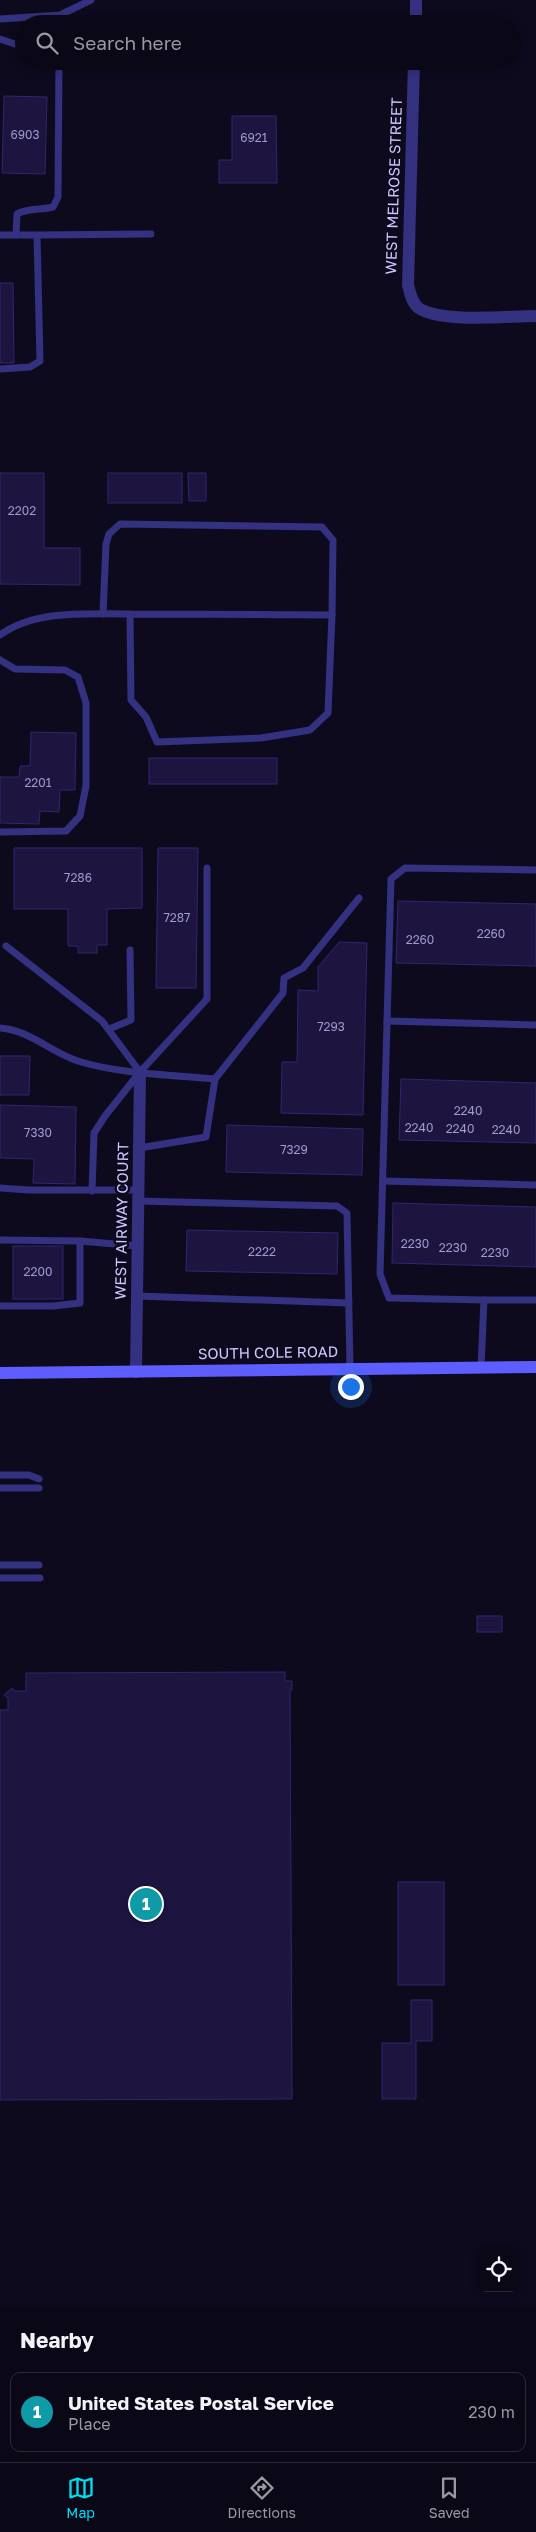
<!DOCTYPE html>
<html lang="en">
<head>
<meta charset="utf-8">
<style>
  body { margin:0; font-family:"Golos Text",sans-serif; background:#13111f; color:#f1f3f6 }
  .controls { position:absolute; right:15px; bottom:15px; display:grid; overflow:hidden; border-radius:10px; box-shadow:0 2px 8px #0003 }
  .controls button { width:45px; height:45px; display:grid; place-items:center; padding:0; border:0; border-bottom:1px solid #2a2935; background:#0a0816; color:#f1f3f6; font:25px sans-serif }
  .you { position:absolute; left:350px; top:1386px; width:18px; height:18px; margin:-12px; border:4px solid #fff; border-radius:50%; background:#1a73e8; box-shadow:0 0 0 8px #1a73e833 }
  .badge { display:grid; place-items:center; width:32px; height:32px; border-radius:50%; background:#00dff2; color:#fff; font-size:16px; font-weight:700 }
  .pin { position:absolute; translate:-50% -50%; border:2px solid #fff; box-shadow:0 1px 5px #0006 }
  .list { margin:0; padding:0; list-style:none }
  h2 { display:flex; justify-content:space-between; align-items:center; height:65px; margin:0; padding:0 20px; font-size:21px }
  h2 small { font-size:16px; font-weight:400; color:#999aa1 }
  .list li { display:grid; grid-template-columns:32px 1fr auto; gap:15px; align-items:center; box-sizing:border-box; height:80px; margin:0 10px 10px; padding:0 10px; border:1px solid #2a2935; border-radius:10px }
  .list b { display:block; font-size:19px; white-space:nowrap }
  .list p { margin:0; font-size:16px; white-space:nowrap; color:#999aa1 }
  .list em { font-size:16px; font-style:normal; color:#999aa1 }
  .icon { flex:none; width:28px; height:28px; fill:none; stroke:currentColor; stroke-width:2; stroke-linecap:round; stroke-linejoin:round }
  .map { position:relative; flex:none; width:536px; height:2307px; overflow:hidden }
  .search { position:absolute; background:#0a0816; box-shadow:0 2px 8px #0003; left:15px; right:15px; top:15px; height:55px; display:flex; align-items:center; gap:12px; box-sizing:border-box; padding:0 18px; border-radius:28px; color:#999aa1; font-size:19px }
  .sheet { height:155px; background:#0a0816 }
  nav { display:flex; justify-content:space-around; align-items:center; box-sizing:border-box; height:70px; border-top:1px solid #2a2935; background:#0a0816; font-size:14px; color:#999aa1 }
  nav a { display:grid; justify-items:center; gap:2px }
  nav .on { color:#00dff2 }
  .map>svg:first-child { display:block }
</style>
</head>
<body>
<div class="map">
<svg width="536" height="2307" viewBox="0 0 536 2307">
  <rect width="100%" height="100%" fill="#0d0a1e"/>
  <g fill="#1d1540" stroke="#32256e">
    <polygon points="4,96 47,97 45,174 2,173"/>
    <polygon points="232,116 276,116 277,183 219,183 219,160 232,160"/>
    <polygon points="0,283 13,283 14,363 0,363"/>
    <polygon points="0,473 44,473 44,548 80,548 80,585 0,584"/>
    <rect x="108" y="473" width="74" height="30"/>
    <polygon points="188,473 206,473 206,501 189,501"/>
    <polygon points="31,732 76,733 75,790 60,790 59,812 40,811 39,824 0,823 0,777 19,777 20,766 30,766"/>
    <rect x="149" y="758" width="128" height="26"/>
    <polygon points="14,848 142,848 142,908 107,909 107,945 97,945 97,953 78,953 78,946 68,946 68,909 14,909"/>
    <polygon points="158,848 198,848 196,988 156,988"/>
    <polygon points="398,901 536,904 536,966 396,963"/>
    <polygon points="339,942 367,943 363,1115 281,1113 282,1062 297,1062 298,990 318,991 318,967"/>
    <polygon points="0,1056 30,1056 29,1095 0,1095"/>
    <polygon points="401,1079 536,1083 536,1143 399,1140"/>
    <polygon points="0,1105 76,1107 75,1184 33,1183 34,1159 0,1158"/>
    <polygon points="227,1125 363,1129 362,1175 226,1172"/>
    <polygon points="393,1203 536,1207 536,1267 392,1263"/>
    <polygon points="187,1230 338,1233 337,1274 186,1271"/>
    <rect x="13" y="1246" width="50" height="53"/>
    <rect x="477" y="1616" width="25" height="16"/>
    <polygon points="285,1672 285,1681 292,1681 292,1690 290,1690 292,2099 0,2100 0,1710 8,1710 8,1698 4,1695 12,1688 15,1691 26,1691 26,1673"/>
    <rect x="398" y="1882" width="46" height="103"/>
    <polygon points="411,2000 432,2000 432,2041 416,2041 416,2099 382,2099 382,2043 411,2043"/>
  </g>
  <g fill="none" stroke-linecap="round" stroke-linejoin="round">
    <g stroke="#333180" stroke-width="7">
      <polyline points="0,19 60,15 91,0"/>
      <polyline points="0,39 24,47"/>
      <polyline points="0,235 37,235 40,361 30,367 0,369"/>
      <path d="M16,235l1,-21c10,-6 25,-4 36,-7l5,-10 1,-136"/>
      <polyline points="37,235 151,234"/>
      <polyline points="103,614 106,544 109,534 120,524 322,527 333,540 332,615"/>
      <path d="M0,635c36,-26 89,-21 130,-21l202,1 -4,98 -18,17 -49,8 -104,4 -11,-25 -15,-17 -1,-86"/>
      <polyline points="0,660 15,669 65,670 78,677 86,703 86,786 80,816 66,831 0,832"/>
      <polyline points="6,946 102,1021 140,1072"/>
      <polyline points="387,1021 536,1025"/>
      <path d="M0,1028c31,2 52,26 81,34 41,12 91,13 134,17"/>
      <polyline points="109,1029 131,1020 130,950"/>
      <polyline points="139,1148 206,1137 215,1079 283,993 284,978 303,968 359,898"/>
      <polyline points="383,1181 536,1185"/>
      <polyline points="0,1188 28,1190 139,1190"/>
      <polyline points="92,1191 94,1133 105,1116 140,1072 207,999 207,868"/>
      <polyline points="139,1201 337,1206 347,1213 350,1368"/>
      <polyline points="0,1240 80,1241 138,1246"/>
      <polyline points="137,1296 349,1303"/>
      <polyline points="484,1300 536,1300"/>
      <polyline points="0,1306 53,1306 80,1303 80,1241"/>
      <polyline points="481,1367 484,1300 389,1298 380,1274 391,879 405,868 536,870"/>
      <polyline points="0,1475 29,1475 39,1479"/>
      <polyline points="0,1488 39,1488"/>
      <polyline points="0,1565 39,1565"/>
      <polyline points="0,1578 40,1578"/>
    </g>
    <g stroke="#333180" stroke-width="12">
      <polyline points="416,24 416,0"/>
      <path d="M414,61l-6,224c2,8 4,19 12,24 25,14 86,7 116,7"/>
      <polyline points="136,1372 140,1072"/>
    </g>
    <polyline stroke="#5e5eff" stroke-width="12" points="0,1373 536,1367"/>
  </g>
  <g text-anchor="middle" stroke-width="5" stroke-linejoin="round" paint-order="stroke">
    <g font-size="12" fill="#a09acf">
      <text x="25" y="139">6903</text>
      <text x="254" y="142">6921</text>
      <text x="22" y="515">2202</text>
      <text x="38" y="787">2201</text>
      <text x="78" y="882">7286</text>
      <text x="177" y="922">7287</text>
      <text x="491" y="938">2260</text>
      <text x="420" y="944">2260</text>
      <text x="331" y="1031">7293</text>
      <text x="468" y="1115">2240</text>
      <text x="419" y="1132">2240</text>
      <text x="460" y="1133">2240</text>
      <text x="506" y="1134">2240</text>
      <text x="38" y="1137">7330</text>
      <text x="294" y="1154">7329</text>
      <text x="415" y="1248">2230</text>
      <text x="453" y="1252">2230</text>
      <text x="262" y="1256">2222</text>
      <text x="495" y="1257">2230</text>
      <text x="38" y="1276">2200</text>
    </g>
    <g font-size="15" fill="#ccc7ff" stroke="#0d0a1e">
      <text transform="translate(394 186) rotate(-88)" y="5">WEST MELROSE STREET</text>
      <text transform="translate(122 1221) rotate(-89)" y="5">WEST AIRWAY COURT</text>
      <text transform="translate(268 1353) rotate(-1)" y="5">SOUTH COLE ROAD</text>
    </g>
  </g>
</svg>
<div class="controls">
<button><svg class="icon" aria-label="locate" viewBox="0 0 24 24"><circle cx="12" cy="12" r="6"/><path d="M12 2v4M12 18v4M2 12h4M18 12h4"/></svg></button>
</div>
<div class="you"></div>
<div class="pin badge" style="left:146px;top:1904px;background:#0f9aa8">1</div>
<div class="search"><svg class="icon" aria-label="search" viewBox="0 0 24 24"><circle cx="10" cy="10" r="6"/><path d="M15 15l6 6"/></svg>Search here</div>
</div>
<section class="sheet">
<h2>Nearby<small></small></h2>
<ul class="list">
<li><span class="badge" style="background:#0f9aa8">1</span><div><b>United States Postal Service</b><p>Place</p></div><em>230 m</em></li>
</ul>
</section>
<nav>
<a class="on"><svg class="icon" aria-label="map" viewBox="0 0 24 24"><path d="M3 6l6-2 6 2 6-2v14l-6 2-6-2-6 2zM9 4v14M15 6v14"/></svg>Map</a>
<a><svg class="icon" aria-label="directions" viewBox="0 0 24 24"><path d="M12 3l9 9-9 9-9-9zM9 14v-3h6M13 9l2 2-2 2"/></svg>Directions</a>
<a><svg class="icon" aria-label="saved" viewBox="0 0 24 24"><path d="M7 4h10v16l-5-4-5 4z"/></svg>Saved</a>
</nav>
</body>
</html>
